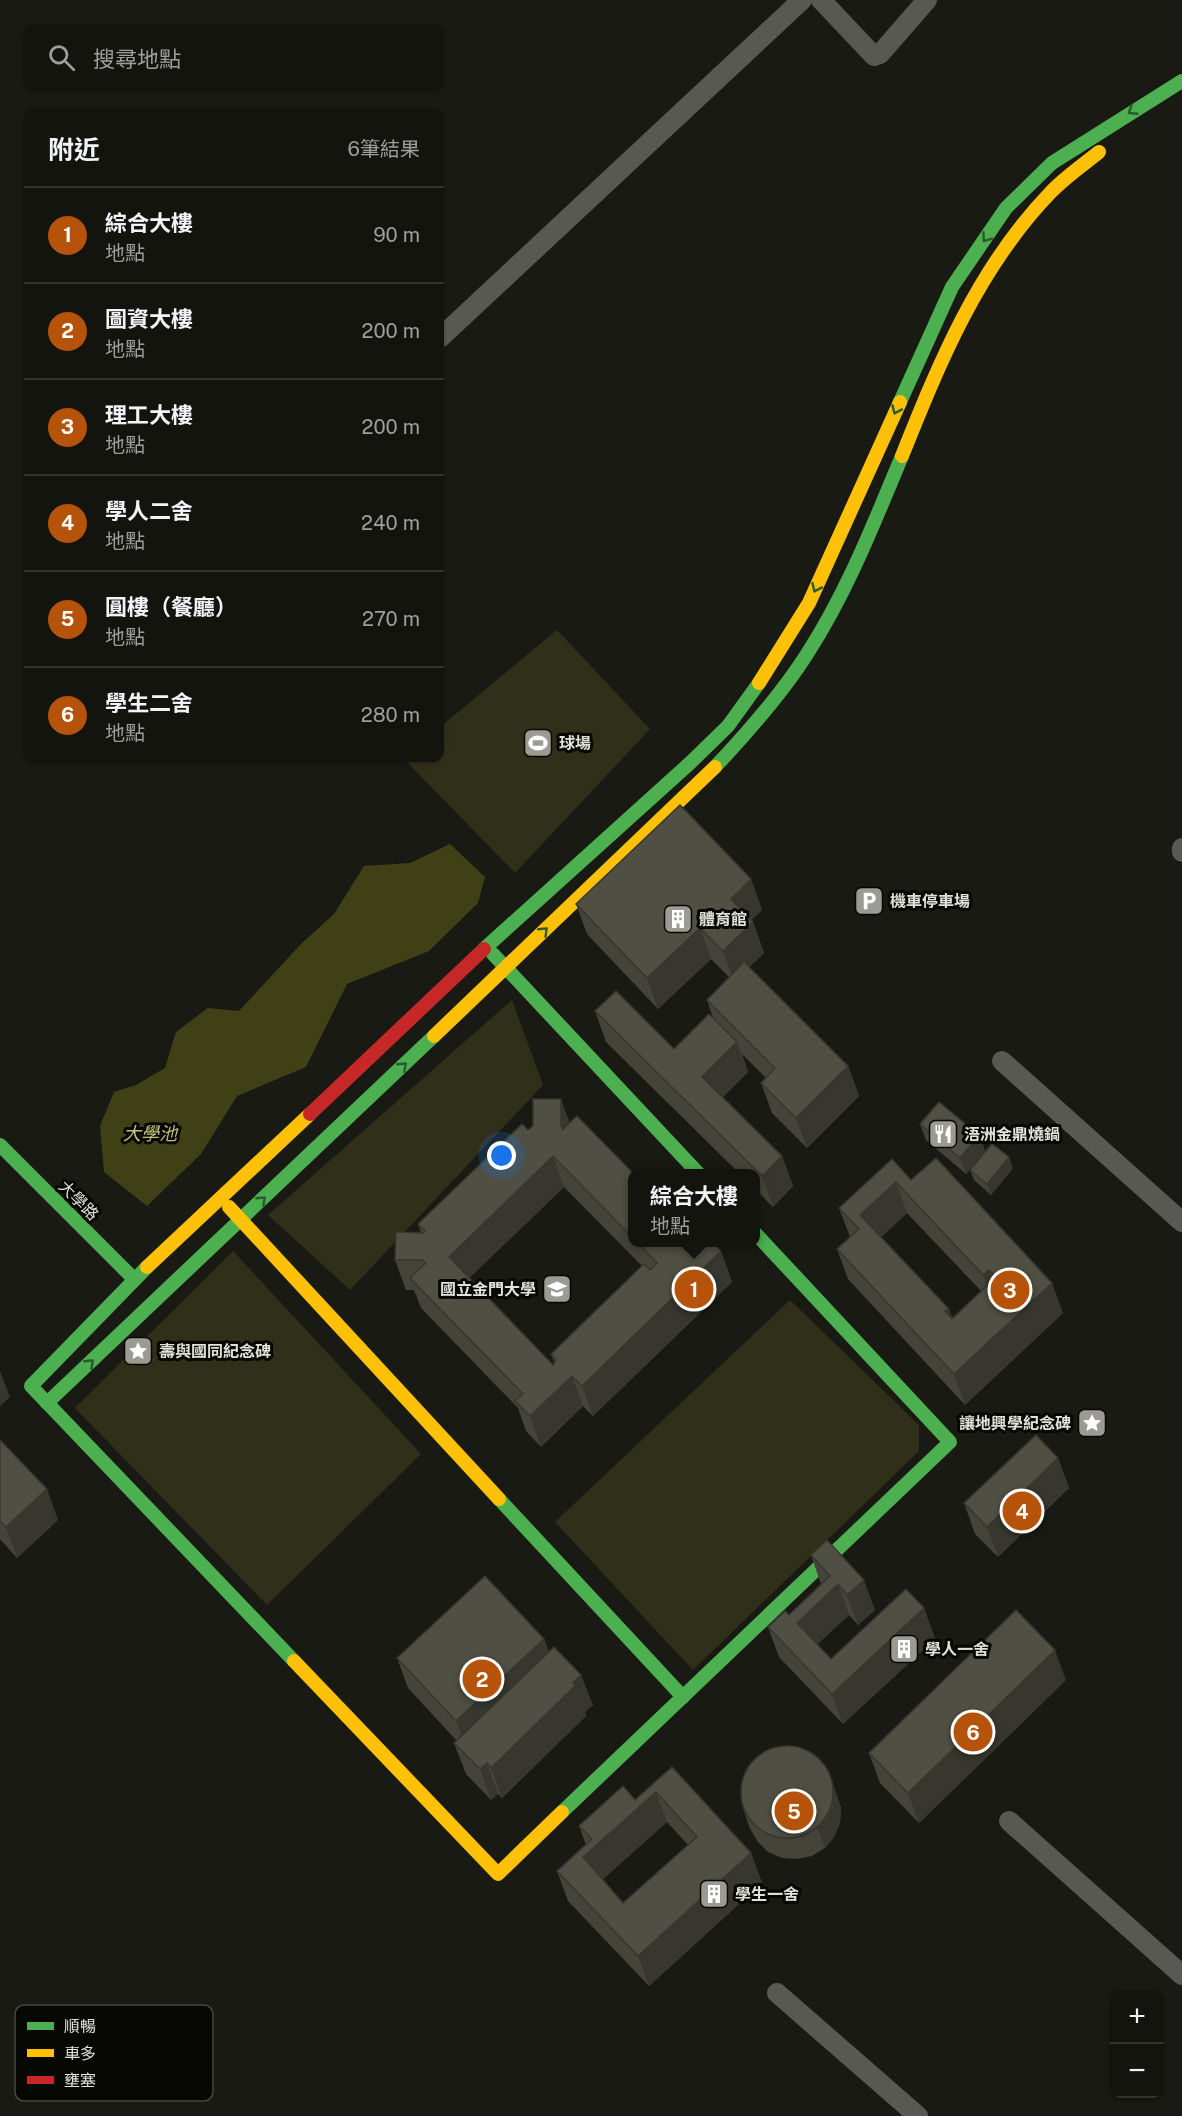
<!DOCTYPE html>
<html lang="zh-TW">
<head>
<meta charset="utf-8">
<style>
  body { margin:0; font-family:"Public Sans","Noto Sans TC",sans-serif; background:#1d1d18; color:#f1f3f6 }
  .controls { position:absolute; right:18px; bottom:18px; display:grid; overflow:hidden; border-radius:12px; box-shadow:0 2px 4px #0004 }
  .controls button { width:54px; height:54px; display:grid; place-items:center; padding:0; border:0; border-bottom:2px solid #33332f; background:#14140f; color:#f1f3f6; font:30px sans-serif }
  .you { position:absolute; left:502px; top:1156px; width:21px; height:21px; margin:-15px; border:4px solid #fff; border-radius:50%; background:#1a73e8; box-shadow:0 0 0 9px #1a73e833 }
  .badge { display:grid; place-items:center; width:39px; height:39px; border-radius:50%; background:#b45309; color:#fff; font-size:20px; font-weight:700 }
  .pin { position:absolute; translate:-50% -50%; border:3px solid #fff; box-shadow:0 2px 6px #0006 }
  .popup { position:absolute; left:628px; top:1169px; width:132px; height:78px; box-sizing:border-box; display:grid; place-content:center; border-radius:12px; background:#14140f; filter:drop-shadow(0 2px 4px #0005); font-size:20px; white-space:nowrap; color:#9d9e9e }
  .popup b { font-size:22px; color:#f1f3f6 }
  .popup::after { content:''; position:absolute; left:50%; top:100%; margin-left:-12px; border:12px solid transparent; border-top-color:#14140f }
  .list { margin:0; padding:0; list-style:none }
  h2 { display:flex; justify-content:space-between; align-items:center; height:78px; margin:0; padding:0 24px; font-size:26px }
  h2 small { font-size:20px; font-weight:400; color:#9d9e9e }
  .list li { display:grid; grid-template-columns:39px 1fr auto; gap:18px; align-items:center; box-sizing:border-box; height:96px; padding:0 24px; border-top:2px solid #33332f }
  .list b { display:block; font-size:22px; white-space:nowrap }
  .list p { margin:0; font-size:20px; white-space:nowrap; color:#9d9e9e }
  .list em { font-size:20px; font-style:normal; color:#9d9e9e }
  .icon { flex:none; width:33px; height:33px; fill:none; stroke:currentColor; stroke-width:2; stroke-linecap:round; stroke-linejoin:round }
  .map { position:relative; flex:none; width:1182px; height:2116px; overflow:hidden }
  .search { position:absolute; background:#14140f; box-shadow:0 2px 4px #0004; left:24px; top:24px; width:420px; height:66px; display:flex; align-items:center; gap:15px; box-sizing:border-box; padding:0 21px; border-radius:12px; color:#9d9e9e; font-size:22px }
  .panel { position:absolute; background:#14140f; box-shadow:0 2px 4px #0004; left:24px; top:108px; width:420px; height:654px; border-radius:12px }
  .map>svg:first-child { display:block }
</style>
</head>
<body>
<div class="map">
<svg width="1182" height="2116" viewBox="0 0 1182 2116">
  <rect width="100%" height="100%" fill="#1a1a14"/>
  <g fill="#30301a">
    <polygon points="557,630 650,729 515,873 403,758 440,758 440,727"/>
    <polygon points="512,1000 543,1085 350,1290 268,1215"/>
    <polygon points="233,1251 421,1454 267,1605 75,1408"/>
    <polygon points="790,1300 919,1425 919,1451 693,1670 555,1522"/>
  </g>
  <polygon fill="#404016" points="450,844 485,877 478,903 429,951 347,984 306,1067 237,1096 201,1154 147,1206 104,1172 100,1126 114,1092 136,1085 165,1068 176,1032 208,1008 239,1011 301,944 334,914 364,866 410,863"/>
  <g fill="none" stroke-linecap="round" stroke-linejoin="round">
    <g stroke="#595954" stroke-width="20">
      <polyline points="821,0 874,56 880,54 927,0"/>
      <polyline points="440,338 802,0"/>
      <polyline points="1182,848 1182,852"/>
      <polyline points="1002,1061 1182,1222"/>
      <polyline points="1009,1821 1182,1975"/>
      <polyline points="777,1993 918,2116"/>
    </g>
    <g stroke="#4caf50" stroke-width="14">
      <polyline points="900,402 952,287 1006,208 1052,163 1182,81"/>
      <path d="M715,767c33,-35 66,-72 92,-113 40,-62 67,-131 95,-198"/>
      <polyline points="484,949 690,763 728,726 759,683"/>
      <polyline points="493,954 699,1174"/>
      <polyline points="0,1145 134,1279"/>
      <polyline points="147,1267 31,1386 294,1661"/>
      <polyline points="47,1403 434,1036"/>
      <polyline points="499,1499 683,1697"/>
      <polyline points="562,1812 950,1442 756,1234"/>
    </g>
    <g stroke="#ffc107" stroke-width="14">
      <path d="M902,456c38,-95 76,-188 148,-263 14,-15 33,-28 49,-41"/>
      <polyline points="759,683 809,603 900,402"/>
      <polyline points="434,1036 715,767"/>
      <polyline points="229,1207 499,1499"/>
      <polyline points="147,1267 310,1114"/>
      <polyline points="294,1661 498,1874 562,1812"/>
    </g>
    <polyline stroke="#c62828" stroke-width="14" points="310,1114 484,949"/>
  </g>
  <g fill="#44443a" fill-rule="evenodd">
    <polygon points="751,879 762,910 751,920 753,922 764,953 749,967 848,1066 859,1096 807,1148 772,1113 761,1083 766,1078 742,1054 748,1072 723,1097 782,1156 793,1186 773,1207 756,1190 756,1173 739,1173 606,1042 595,1011 674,1049 713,1018 707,1000 729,977 711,959 658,1009 587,934 576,904"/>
    <path d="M570,1123l63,50v69h79l9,9 11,31 -139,134 -10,-10 -42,41 -15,-16 -8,-23 -97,-100 -7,-18h-8l-11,-30 26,-27 -3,-9 110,-94zM564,1187l78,79 -91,88 3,9 -1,2 -84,-87z"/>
    <polygon points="920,1124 979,1135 985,1151 966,1174 926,1140"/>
    <path d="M892,1159l19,21 152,133 -98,92 -117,-126 -11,-30 13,-12 -11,-29zM907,1213l74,78 -29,27 -71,-81z"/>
    <polygon points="1013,1168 991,1195 974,1180 970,1170"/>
    <polygon points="0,1440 58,1520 17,1558 0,1539"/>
    <polygon points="1058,1458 1069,1488 998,1557 975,1534 964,1503"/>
    <polygon points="811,1555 875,1610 858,1625 849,1615 817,1644 831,1659 924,1608 935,1639 843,1724 779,1657 768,1627 789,1615 821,1584"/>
    <polygon points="544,1639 549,1652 593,1705 585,1712 586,1716 502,1798 498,1794 491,1800 466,1774 454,1743 457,1741 408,1688 397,1658"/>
    <polygon points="1066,1680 919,1823 880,1783 869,1753"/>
    <path d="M672,1767l79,86 11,30 -113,103 -81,-85 -11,-30 29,-26 -7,-19 56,-26zM667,1822l21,23 -65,58 -20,-24z"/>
    <polygon points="829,1772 841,1808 840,1823 834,1837 825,1848 812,1856 797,1859 782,1858 768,1852 758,1842 750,1829 743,1808"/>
  </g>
  <g fill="#37372f">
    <polygon points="751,879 762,910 742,929 731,899"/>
    <polygon points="753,922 764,953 734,982 723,951"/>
    <polygon points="700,928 711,959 658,1009 647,978"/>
    <polygon points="737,1042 748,1072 713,1107 702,1077"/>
    <polygon points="848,1066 859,1096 807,1148 796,1118"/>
    <polygon points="561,1099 572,1129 572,1157 561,1126"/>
    <polygon points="979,1135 985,1151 966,1174 960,1158"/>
    <polygon points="553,1156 564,1187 460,1287 449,1257"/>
    <polygon points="782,1156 793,1186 773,1207 762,1176"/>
    <polygon points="1009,1157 1013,1168 991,1195 987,1184"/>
    <polygon points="896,1182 907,1213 872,1246 860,1215"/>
    <polygon points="721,1251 732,1282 593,1416 582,1386"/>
    <polygon points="989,1270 1000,1300 994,1305 983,1275"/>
    <polygon points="1052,1283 1063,1313 965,1405 954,1374"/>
    <polygon points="949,1309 960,1339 945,1311"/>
    <polygon points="0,1371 10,1397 0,1406"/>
    <polygon points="572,1376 583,1406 541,1447 530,1416"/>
    <polygon points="1058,1458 1069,1488 998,1557 987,1527"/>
    <polygon points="47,1489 58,1520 17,1558 6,1527"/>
    <polygon points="864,1580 875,1610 858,1625 847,1595"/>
    <polygon points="838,1584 849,1615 808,1653 797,1623"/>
    <polygon points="924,1608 935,1639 843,1724 832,1694"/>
    <polygon points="544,1639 556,1670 468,1752 456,1721"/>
    <polygon points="1055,1650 1066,1680 919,1823 908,1793"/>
    <polygon points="581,1675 593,1705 585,1712 586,1716 502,1798 491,1768"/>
    <polygon points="487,1763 498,1794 491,1800 480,1769"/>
    <polygon points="829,1772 841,1808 840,1823 834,1837 825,1848 817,1827"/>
    <polygon points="656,1792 667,1822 594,1887 583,1857"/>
    <polygon points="751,1853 762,1883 649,1986 638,1956"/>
  </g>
  <g fill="#4f4f43" stroke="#37372f" stroke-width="1.5" fill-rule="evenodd">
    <polygon points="680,805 751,879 731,899 753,922 723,951 700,928 647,978 576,904"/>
    <polygon points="744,962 848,1066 796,1118 761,1083 775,1068 707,1000"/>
    <polygon points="616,991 674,1049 709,1014 737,1042 702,1077 782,1156 762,1176 595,1011"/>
    <polygon points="533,1099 561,1099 561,1126 563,1129 577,1116 633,1173 633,1238 553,1156 449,1257 553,1365 556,1360 551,1354 644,1264 650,1270 657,1263 637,1242 712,1242 721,1251 582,1386 572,1376 530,1416 515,1401 523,1394 410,1278 426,1263 423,1260 395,1260 396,1232 423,1233 425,1231 418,1224 522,1124 528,1130 533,1126"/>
    <polygon points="939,1102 979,1135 960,1158 920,1124"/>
    <polygon points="992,1144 1009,1157 987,1184 970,1170"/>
    <path d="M936,1158l116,125 -98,91 -117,-125 22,-20 -20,-21 53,-49 19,21zM896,1182l87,93 6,-5 7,7 -44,42 -7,-8 4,-2 -89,-94z"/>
    <polygon points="1036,1435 1058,1458 987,1527 964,1503"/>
    <polygon points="0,1440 47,1489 6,1527 0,1521"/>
    <polygon points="827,1540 864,1580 847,1595 838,1584 797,1623 831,1659 906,1589 924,1608 832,1694 768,1627 785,1611 789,1615 830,1576 811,1555"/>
    <polygon points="485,1576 544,1639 456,1721 397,1658"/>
    <polygon points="1016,1610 1055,1650 908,1793 869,1753"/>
    <polygon points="554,1647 581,1675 573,1683 575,1686 491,1768 487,1763 480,1769 454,1743"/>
    <circle cx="787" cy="1792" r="46"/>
    <path d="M672,1767l79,86 -113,103 -81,-85 35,-32 -13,-13 44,-40 12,14zM656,1792l41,45 -74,66 -40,-46z"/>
  </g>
  <defs><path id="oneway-chevron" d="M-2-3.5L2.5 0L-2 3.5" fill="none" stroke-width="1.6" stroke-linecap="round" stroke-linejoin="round" transform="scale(1.5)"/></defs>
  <g stroke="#2a5b2a">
    <use href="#oneway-chevron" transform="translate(1132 111) rotate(147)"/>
    <use href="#oneway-chevron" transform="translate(986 238) rotate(125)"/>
    <use href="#oneway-chevron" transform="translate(896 410) rotate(114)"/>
    <use href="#oneway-chevron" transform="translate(816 588) rotate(114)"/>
    <use href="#oneway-chevron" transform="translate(544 931) rotate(-44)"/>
    <use href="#oneway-chevron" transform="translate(403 1066) rotate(-43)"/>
    <use href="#oneway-chevron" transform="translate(262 1200) rotate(-43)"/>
    <use href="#oneway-chevron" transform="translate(90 1363) rotate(-44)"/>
  </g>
  <defs>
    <g id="stadium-square" transform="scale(1.5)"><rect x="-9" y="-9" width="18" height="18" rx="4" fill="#9b9b93" stroke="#070703"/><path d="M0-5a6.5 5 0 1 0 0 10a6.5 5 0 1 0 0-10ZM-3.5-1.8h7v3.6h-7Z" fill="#fff"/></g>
    <g id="parking-square" transform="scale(1.5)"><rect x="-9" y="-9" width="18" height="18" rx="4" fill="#9b9b93" stroke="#070703"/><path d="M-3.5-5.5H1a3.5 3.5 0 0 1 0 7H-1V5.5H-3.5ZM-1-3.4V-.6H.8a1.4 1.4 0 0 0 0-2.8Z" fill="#fff"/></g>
    <g id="building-square" transform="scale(1.5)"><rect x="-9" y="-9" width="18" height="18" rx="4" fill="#9b9b93" stroke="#070703"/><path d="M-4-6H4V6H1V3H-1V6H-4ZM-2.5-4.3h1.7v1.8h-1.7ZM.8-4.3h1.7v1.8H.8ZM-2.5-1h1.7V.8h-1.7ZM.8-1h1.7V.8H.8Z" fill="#fff"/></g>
    <g id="restaurant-square" transform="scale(1.5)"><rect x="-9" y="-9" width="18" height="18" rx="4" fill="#9b9b93" stroke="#070703"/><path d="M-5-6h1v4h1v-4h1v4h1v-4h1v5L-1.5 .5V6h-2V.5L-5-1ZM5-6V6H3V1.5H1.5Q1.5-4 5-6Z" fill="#fff"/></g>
    <g id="university-square" transform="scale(1.5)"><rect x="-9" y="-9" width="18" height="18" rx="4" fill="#9b9b93" stroke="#070703"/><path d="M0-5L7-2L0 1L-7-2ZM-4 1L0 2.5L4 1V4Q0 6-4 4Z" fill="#fff"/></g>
    <g id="sight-square" transform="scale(1.5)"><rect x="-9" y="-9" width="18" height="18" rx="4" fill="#9b9b93" stroke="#070703"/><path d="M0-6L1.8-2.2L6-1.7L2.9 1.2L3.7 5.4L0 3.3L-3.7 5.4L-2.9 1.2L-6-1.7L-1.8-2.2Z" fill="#fff"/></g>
  </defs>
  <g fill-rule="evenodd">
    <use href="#stadium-square" x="538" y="743"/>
    <use href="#parking-square" x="869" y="901"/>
    <use href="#building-square" x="678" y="919"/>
    <use href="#restaurant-square" x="943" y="1134"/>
    <use href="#university-square" x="557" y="1289"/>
    <use href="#sight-square" x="138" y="1351"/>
    <use href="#sight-square" x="1092" y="1423"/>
    <use href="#building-square" x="904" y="1649"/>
    <use href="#building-square" x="714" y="1894"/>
  </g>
  <g text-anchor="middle" stroke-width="6" stroke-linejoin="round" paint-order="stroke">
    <g font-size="16" font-weight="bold" fill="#e0e1d8" stroke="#070703" text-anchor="start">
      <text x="559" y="749">球場</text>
      <text x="890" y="907">機車停車場</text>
      <text x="699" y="925">體育館</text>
      <text x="964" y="1140">浯洲金鼎燒鍋</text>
      <text x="536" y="1295" text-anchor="end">國立金門大學</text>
      <text x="159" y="1357">壽與國同紀念碑</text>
      <text x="1071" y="1429" text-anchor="end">讓地興學紀念碑</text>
      <text x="925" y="1655">學人一舍</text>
      <text x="735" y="1900">學生一舍</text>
    </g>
    <g font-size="16" fill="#e0e1d8" stroke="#070703">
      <text transform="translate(79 1200) rotate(45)" y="6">大學路</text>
    </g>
    <g font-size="18" font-style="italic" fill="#c2c37a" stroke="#070703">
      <text x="150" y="1140">大學池</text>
    </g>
  </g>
  <rect x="15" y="2005" width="198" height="96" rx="9" fill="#070703" stroke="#484843" stroke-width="1.5"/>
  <rect x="27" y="2022" width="27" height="8" fill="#4caf50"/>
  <rect x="27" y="2049" width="27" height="8" fill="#ffc107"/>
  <rect x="27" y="2076" width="27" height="8" fill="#c62828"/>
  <g font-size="16" fill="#e0e1d8">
    <text x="64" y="2032">順暢</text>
    <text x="64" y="2059">車多</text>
    <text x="64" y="2086">壅塞</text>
  </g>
</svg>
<div class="controls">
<button>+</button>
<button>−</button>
</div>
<div class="you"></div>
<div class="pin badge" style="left:694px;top:1289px">1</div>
<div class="popup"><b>綜合大樓</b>地點</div>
<div class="pin badge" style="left:482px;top:1679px">2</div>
<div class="pin badge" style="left:1010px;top:1290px">3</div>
<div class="pin badge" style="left:1022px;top:1511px">4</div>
<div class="pin badge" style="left:794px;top:1811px">5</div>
<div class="pin badge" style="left:973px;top:1732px">6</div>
<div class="search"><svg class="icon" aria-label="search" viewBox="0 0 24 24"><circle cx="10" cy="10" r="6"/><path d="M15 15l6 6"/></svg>搜尋地點</div>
<section class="panel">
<h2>附近<small>6筆結果</small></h2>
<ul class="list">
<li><span class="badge">1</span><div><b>綜合大樓</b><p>地點</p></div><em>90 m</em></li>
<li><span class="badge">2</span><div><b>圖資大樓</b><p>地點</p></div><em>200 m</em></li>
<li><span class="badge">3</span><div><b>理工大樓</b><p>地點</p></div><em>200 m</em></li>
<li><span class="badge">4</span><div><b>學人二舍</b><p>地點</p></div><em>240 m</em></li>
<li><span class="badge">5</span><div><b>圓樓（餐廳）</b><p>地點</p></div><em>270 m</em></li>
<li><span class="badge">6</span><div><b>學生二舍</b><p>地點</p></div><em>280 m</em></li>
</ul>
</section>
</div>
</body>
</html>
